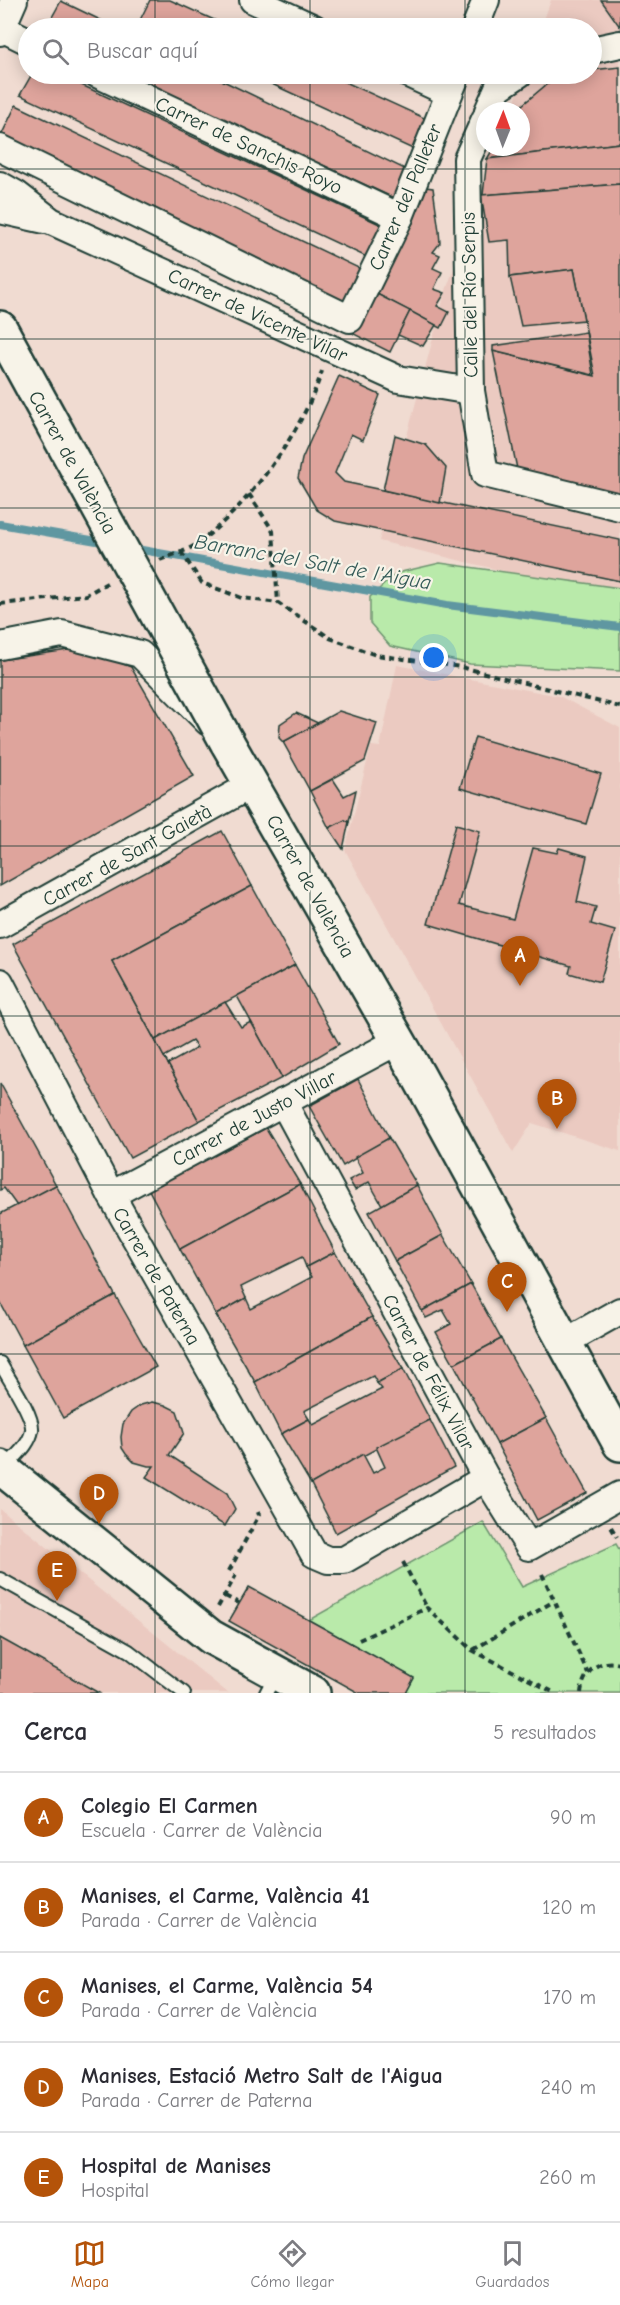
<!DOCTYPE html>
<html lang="es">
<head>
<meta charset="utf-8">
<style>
  body { margin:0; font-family:"Comic Neue",sans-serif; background:#f7f7f7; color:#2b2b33 }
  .compass { position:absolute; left:476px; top:102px; width:54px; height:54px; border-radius:50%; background:#fff; box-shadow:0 3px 15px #0003; rotate:1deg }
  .you { position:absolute; left:434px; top:658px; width:21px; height:21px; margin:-15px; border:4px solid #fff; border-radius:50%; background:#1a73e8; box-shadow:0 0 0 9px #1a73e833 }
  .badge { display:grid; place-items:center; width:39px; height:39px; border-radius:50%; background:#b45309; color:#fff; font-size:20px; font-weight:700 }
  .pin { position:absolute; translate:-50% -50px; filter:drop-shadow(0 2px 3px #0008) }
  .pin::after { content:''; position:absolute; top:32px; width:21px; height:18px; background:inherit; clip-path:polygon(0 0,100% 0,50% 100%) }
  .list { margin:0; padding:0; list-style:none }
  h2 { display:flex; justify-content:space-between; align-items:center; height:78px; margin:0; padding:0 24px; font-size:26px }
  h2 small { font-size:20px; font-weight:400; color:#7c7c81 }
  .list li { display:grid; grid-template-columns:39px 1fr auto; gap:18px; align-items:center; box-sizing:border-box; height:90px; padding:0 24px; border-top:2px solid #e1e1e2 }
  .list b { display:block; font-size:22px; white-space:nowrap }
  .list p { margin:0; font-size:20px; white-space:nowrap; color:#7c7c81 }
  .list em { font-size:20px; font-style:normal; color:#7c7c81 }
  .icon { flex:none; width:33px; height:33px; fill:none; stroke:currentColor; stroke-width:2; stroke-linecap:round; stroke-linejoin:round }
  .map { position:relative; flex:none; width:620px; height:1693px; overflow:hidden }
  .search { position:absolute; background:#fff; box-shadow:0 3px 15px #0003; left:18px; right:18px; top:18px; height:66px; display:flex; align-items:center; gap:15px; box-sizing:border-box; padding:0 21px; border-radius:33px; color:#7c7c81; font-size:22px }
  .sheet { height:528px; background:#fff }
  nav { display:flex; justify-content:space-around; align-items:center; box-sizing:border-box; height:84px; border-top:2px solid #e1e1e2; background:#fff; font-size:16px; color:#7c7c81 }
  nav a { display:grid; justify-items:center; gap:3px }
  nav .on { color:#b45309 }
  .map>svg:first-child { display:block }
</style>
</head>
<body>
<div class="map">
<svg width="620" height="1693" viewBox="0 0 620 1693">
  <rect width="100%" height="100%" fill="#f0dbd1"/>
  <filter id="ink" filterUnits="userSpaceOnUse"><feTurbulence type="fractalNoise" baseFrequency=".0167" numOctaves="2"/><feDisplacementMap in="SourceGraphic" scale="12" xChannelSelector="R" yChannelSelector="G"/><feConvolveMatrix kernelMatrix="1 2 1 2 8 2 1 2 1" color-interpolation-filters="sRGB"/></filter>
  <g filter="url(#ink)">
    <g fill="#ebcac1">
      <polygon points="551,0 620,0 620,599 379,541 445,293 498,147 521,147 521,111 511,111 525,74 592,74 592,28 541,28"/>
      <polygon points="397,665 559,696 620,728 620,1151 532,1123 513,1153 345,850 371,746 380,747"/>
      <polygon points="0,1509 228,1693 0,1693"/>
    </g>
    <g fill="#b9eaaa" stroke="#6c946f" stroke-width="1.5">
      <polygon points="440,563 620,588 620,671 470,664 390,646 370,623 370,597 397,573"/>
      <polygon points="483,1522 522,1587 616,1544 620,1551 620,1693 406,1693 414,1678 309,1620"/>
    </g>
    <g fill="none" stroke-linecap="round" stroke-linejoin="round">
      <g stroke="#5f97a1" stroke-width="8">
        <polyline points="0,524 108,543"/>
        <polyline points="131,548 447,605 620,627"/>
      </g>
    </g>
    <g fill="#dea49c" stroke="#1f3d34" stroke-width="1.5">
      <polygon points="150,0 170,0 232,28 153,28 139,22"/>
      <polygon points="601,0 620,0 620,27"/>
      <polygon points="61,1 117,28 46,28"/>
      <polygon points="620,67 620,143 487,159 494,147 521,147 521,111 515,111 559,74 592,74 592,70"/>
      <polygon points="32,74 58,74 388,228 373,260 20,95"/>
      <polygon points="126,74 209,74 409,171 396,199"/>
      <polygon points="250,74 328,74 431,121 417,151"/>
      <polygon points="16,105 367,272 350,307 0,138"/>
      <polygon points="620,143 620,184 483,195 487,159"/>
      <polygon points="620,184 620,497 518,474 493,351 595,376 574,269 510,277 509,240 489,242 481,195"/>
      <polygon points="425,187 433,188 439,231 440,243 433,252 440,255 433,268 442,272 434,289 445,293 437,306 449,312 441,328 373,292"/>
      <polygon points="574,269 584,320 521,326 510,277"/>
      <polygon points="373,292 410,311 390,352 354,334"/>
      <polygon points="410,311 436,325 423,346 398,335"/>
      <polygon points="586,332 593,375 493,351 493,346"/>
      <polygon points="339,376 380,395 363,440 351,434 335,473 344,482 620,540 620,581 335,521 317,510 298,478 302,459"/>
      <polygon points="395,435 426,445 446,468 440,503 383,490"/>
      <polygon points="82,648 131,667 194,776 0,886 0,660"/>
      <polygon points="339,711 377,723 365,761 310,791 283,742"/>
      <polygon points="296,713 318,723 283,742 279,738 280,724"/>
      <polygon points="475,737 601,774 586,824 460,788"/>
      <polygon points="333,779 344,796 356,790 349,822 345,820 329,828 310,791"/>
      <polygon points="345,820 349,822 343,849 329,828"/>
      <polygon points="456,824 480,831 459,905 513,919 533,848 557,853 559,848 587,856 577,902 596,907 591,924 615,931 600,982 569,973 571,966 428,924"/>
      <polygon points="222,831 252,886 112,961 199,1121 130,1158 13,944"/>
      <polygon points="252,886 295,965 155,1040 112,961"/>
      <polygon points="295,965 339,1044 282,1078 237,996"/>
      <polygon points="225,1002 241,1027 251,1022 282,1078 199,1121 168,1064 197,1048 192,1041 164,1057 155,1040"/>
      <polygon points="358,1079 389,1138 343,1166 309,1106"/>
      <polygon points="0,1083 56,1185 17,1206 4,1188 0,1190"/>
      <polygon points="266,1128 300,1184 180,1249 149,1190"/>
      <polygon points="389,1138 417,1185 382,1205 369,1182 355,1190 349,1180 363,1173 355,1157"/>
      <polygon points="300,1184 335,1252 306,1267 302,1257 241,1287 246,1298 216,1315 180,1249"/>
      <polygon points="56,1185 115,1295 23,1345 0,1302 0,1214"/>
      <polygon points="417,1185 443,1235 395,1261 369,1212"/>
      <polygon points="443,1235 471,1284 422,1311 395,1261"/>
      <polygon points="335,1252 372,1317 255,1382 216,1315 246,1298 251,1309 312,1277 306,1267"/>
      <polygon points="471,1284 501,1339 454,1364 436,1332 451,1324 443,1310 426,1318 422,1311"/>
      <polygon points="115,1295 156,1367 63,1418 23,1345"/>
      <polygon points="372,1317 403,1369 377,1383 373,1376 304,1411 309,1419 281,1434 255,1382"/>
      <polygon points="501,1339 546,1418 497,1444 454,1364"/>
      <polygon points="403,1369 430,1420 311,1484 281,1434 309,1419 313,1425 382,1389 377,1383"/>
      <polygon points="152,1402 165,1405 177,1411 181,1423 184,1433 169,1455 227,1493 235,1509 225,1526 146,1477 154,1466 148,1466 134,1462 126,1454 122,1448 121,1437 123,1424 131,1412 141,1405"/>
      <polygon points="546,1418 587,1493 537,1520 497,1444"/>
      <polygon points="430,1420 454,1467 336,1533 311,1484 363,1454 373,1473 385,1467 376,1447"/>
      <polygon points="249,1587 414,1678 406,1693 359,1693 229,1621"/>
      <polygon points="0,1638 99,1693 0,1693"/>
    </g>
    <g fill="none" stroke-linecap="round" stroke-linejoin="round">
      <g stroke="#1f3d34" stroke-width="16">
        <g id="lane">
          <path d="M0,1363c8,15 34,52 32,67 -2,15 -18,27 -27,38"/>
          <polyline points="0,1579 129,1651 184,1693"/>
          <polyline points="266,1693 276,1674"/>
        </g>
      </g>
      <g stroke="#1f3d34" stroke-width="30">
        <g id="street">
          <polyline points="253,0 314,28"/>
          <polyline points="2,28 28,41"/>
          <polyline points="475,28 486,0"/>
          <polyline points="0,32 14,0"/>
          <polyline points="592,50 620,44"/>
          <polyline points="97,74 400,217"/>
          <polyline points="408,74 449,93"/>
          <polyline points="488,111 498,88 519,74"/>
          <polyline points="485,119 467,159 471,391 485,474 620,507"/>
          <polyline points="0,148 350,319 400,217 457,74"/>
          <polyline points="0,185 16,194 51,221 398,379 471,391"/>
          <polyline points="0,210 45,220"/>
          <polyline points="0,646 62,634 140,654 208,722"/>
          <polyline points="0,925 253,784"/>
          <polyline points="0,982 111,1195 314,1554 328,1560 344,1560 486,1478"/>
          <polyline points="283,1102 486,1478 529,1547 620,1495"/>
          <polyline points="111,1195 398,1041"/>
          <polyline points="565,1342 620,1311"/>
        </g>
      </g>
      <g stroke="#1f3d34" stroke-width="38">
        <g id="secondary">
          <polyline points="0,328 34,390"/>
          <polyline points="227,742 418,1075 620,1444"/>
          <polyline points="0,1467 211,1637 313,1693"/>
        </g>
      </g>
      <g stroke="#1f3d34" stroke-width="4" stroke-dasharray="6 4.5" stroke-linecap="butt">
        <polyline points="249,494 273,531 278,603"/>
        <polyline points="181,552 202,583 242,598 278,603 330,638 376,655 461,667 620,707"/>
        <path d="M160,560c11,-5 25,-8 35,-15 52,-36 108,-114 127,-174"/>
        <polyline points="0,604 86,595 107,583"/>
        <polyline points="611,1527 617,1537"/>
        <polyline points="403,1562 427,1608"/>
        <polyline points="229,1571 259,1515 258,1512"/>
        <polyline points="542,1574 588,1673"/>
        <polyline points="225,1596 239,1603"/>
        <polyline points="218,1607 236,1575"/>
        <polyline points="359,1640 427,1608 472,1650 555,1693"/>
        <polyline points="473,1650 554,1601"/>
        <path d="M581,1693c2,-21 17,-35 39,-29"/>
      </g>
      <use href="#lane" stroke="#f7f3e8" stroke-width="12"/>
      <use href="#street" stroke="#f7f3e8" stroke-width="26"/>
      <use href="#secondary" stroke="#f7f3e8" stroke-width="33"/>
      <g stroke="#1f3d34" stroke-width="38" stroke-linecap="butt">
        <polyline id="secondary-bridge" points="34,390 227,742"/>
      </g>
      <use href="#secondary-bridge" stroke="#f7f3e8" stroke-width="33"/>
    </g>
  </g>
  <path fill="none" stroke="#1f3d34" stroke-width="1.5" stroke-opacity="0.55" d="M155,0v28M310,0v28M465,0v28M155,74v1619M310,74v1619M465,74v1619M0,169h620M0,339h620M0,508h620M0,677h620M0,846h620M0,1016h620M0,1185h620M0,1354h620M0,1524h620"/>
  <g text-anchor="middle" stroke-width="4.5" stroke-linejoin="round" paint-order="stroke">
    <g font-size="20" fill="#1f3d34" stroke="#f7f3e8">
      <text transform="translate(249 145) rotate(25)" y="7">Carrer de Sanchis Royo</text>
      <text transform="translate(405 197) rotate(-67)" y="7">Carrer del Palleter</text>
      <text transform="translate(469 295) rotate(-91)" y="7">Calle del Río Serpis</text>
      <text transform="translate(258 315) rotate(25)" y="7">Carrer de Vicente Vilar</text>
      <text transform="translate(73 462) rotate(61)" y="7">Carrer de València</text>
      <text transform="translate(127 855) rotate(-29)" y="7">Carrer de Sant Gaietà</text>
      <text transform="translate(311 886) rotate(61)" y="7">Carrer de València</text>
      <text transform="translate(254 1118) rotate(-28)" y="7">Carrer de Justo Villar</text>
      <text transform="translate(157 1276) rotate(60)" y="7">Carrer de Paterna</text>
      <text transform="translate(429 1372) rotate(62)" y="7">Carrer de Félix Vilar</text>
    </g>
    <g font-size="21" font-style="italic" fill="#345b58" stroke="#f7f3e8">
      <text transform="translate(313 562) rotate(10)" y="7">Barranc del Salt de l'Aigua</text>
    </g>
  </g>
</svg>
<svg class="compass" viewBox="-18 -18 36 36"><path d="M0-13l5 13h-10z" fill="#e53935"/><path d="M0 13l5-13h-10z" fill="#7c7c81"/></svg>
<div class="you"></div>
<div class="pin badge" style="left:520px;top:986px">A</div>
<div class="pin badge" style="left:557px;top:1129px">B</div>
<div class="pin badge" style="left:507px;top:1312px">C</div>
<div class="pin badge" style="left:99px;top:1524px">D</div>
<div class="pin badge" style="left:57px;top:1601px">E</div>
<div class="search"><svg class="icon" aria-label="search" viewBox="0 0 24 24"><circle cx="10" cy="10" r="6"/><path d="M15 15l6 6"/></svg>Buscar aquí</div>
</div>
<section class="sheet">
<h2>Cerca<small>5 resultados</small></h2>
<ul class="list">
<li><span class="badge">A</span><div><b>Colegio El Carmen</b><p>Escuela · Carrer de València</p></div><em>90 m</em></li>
<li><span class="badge">B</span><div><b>Manises, el Carme, València 41</b><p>Parada · Carrer de València</p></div><em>120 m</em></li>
<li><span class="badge">C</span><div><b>Manises, el Carme, València 54</b><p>Parada · Carrer de València</p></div><em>170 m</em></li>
<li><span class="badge">D</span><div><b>Manises, Estació Metro Salt de l'Aigua</b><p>Parada · Carrer de Paterna</p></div><em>240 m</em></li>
<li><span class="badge">E</span><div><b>Hospital de Manises</b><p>Hospital</p></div><em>260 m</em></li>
</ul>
</section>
<nav>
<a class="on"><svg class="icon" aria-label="map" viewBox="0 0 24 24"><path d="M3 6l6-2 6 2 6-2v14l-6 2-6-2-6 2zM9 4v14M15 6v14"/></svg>Mapa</a>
<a><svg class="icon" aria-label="directions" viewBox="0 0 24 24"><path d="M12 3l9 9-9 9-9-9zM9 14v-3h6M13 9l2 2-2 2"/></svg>Cómo llegar</a>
<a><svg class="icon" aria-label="saved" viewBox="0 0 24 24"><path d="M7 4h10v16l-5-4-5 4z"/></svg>Guardados</a>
</nav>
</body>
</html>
